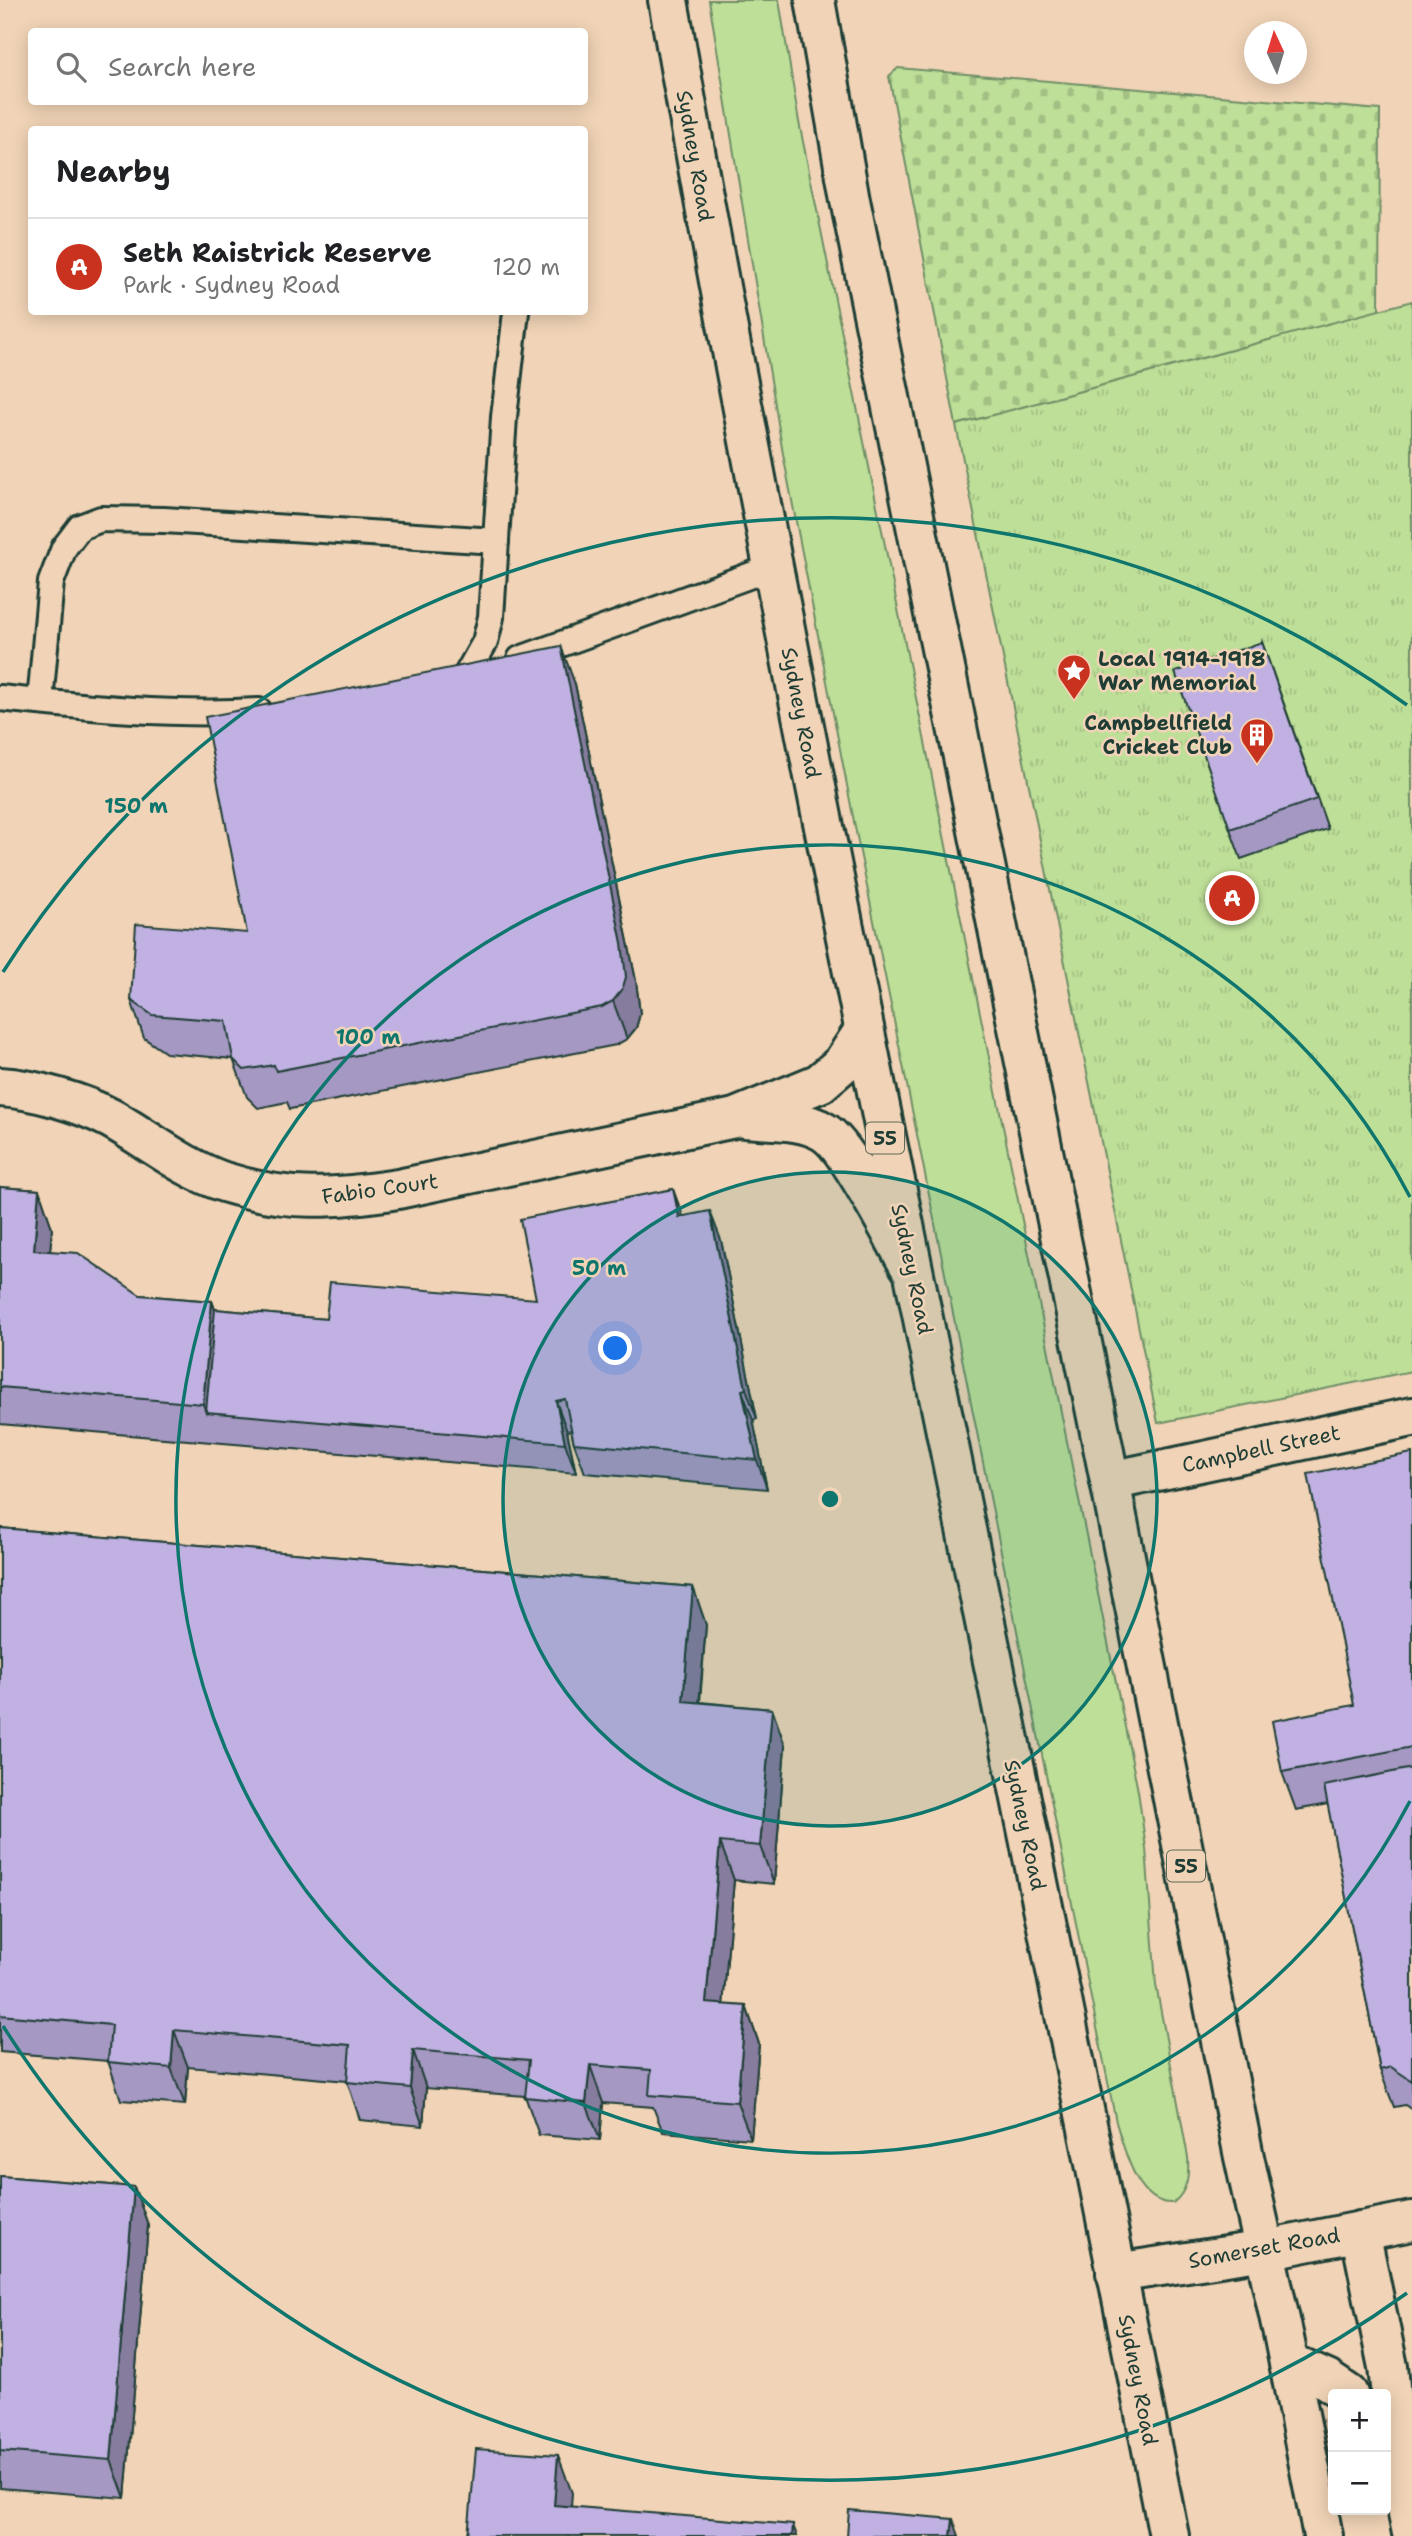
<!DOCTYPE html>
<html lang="en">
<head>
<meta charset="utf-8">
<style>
  body { margin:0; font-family:"Shantell Sans",sans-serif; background:#f2f2f2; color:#202124 }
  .controls { position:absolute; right:21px; bottom:21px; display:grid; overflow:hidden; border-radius:7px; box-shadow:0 4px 18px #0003 }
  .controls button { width:63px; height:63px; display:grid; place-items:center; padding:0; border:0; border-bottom:2px solid #e0e0e0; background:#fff; color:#202124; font:35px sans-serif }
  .compass { position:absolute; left:1244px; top:21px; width:63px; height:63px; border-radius:50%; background:#fff; box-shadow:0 4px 18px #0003; rotate:356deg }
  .you { position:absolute; left:616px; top:1349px; width:24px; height:24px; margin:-18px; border:5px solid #fff; border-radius:50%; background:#1a73e8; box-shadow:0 0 0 10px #1a73e833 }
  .badge { display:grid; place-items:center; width:46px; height:46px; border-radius:50%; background:#c8321e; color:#fff; font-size:23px; font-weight:700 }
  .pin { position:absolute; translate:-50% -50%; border:4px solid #fff; box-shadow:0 2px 7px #0006 }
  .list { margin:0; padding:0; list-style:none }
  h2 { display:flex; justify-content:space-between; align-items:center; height:91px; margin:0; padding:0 28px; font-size:30px }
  h2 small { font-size:23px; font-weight:400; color:#757577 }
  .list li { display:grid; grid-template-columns:46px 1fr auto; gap:21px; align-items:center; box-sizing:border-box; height:98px; padding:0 28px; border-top:2px solid #e0e0e0 }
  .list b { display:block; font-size:26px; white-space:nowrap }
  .list p { margin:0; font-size:23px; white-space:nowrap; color:#757577 }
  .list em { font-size:23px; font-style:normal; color:#757577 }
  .icon { flex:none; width:38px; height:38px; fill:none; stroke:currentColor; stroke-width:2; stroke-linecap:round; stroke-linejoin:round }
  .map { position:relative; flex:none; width:1412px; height:2536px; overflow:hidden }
  .search { position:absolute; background:#fff; box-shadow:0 4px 18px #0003; left:28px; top:28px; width:560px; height:77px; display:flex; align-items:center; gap:18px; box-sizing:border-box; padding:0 24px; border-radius:7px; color:#757577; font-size:26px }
  .panel { position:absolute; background:#fff; box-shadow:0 4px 18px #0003; left:28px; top:126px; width:560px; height:189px; border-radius:7px }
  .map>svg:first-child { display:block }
</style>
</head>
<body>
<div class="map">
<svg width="1412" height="2536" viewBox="0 0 1412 2536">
  <defs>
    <pattern id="cemetery-stones" width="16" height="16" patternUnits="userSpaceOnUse" patternTransform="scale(1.75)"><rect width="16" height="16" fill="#bedf98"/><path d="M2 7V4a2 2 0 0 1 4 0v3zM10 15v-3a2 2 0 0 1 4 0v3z" fill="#a3c084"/></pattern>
    <pattern id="park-tufts" width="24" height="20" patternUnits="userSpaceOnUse" patternTransform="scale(1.75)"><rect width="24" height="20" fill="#bedf98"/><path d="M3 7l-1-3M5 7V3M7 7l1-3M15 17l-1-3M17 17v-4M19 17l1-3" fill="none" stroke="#a3c084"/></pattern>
  </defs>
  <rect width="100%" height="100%" fill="#f1d4b7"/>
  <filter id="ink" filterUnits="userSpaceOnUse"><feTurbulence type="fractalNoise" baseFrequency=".0143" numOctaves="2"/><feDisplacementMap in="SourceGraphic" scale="14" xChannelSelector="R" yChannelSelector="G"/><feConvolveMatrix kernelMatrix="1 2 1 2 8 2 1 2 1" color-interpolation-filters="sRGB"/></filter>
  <g filter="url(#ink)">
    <path fill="#bedf98" stroke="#6e8e66" stroke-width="2" d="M709,0h70l20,122 339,1669 8,57 10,137 32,172c1,18 0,34 -15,46 -36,2 -49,-55 -57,-81l-259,-1285 -74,-383z"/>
    <polygon fill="url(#cemetery-stones)" stroke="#6e8e66" stroke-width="2" points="898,68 1380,110 1379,312 956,425 889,76"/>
    <polygon fill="url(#park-tufts)" stroke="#6e8e66" stroke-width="2" points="1412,301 1412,1371 1158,1423 956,425"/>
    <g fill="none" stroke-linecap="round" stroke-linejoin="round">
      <g stroke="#1f3d34" stroke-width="30">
        <g id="lane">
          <polyline points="520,659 773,567"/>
          <polyline points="467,674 485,642 491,617 504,417 516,312"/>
          <path d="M0,698c84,9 174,18 259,13"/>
          <polyline points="40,702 51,582 64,548 80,527 101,519 164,520 496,541"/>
        </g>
      </g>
      <g stroke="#1f3d34" stroke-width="44">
        <g id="street">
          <path d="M0,1087c34,2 82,16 112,32 37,21 71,49 112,63 64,20 109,17 174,7l337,-71 85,-35 22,-19 21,-32"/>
          <path d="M744,1118c26,3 57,0 80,14 24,14 69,105 85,133"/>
          <polyline points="1110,1481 1412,1417"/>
          <polyline points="1360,2231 1388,2367 1398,2464 1412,2533"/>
          <polyline points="1116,2273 1265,2250 1412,2221"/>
          <polyline points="1289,2363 1327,2380 1348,2394"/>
        </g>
      </g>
      <g stroke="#1f3d34" stroke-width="44">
        <g id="highway">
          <path d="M668,0c150,849 336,1690 501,2536"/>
          <polyline points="815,0 850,200 1110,1481 1244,2157 1284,2338 1323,2536"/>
        </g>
      </g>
      <use href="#lane" stroke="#f1d4b7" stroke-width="24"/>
      <use href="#street" stroke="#f1d4b7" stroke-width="38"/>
      <use href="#highway" stroke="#f1d4b7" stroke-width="38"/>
    </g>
    <g fill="#a598c2" stroke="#1f3d34" stroke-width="2">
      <polygon points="1262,642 1328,829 1241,859 1230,829"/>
      <polygon points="575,684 636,981 640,1014 636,1028 627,1039 616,1045 290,1109 287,1102 258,1108 247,1097 233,1059 166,1053 144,1038 131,1000 247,933"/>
      <polygon points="0,1187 39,1190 52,1228 50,1251 140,1295 212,1301 215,1309 326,1319 536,1299 683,1216 721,1240 757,1419 753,1420 767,1489 585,1473 574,1443 571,1430 567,1431 576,1473 0,1424"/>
      <polygon points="1412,1453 1412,2110 1405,2105 1394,2107 1380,2070 1328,1804 1296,1810 1282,1772 1354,1705"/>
      <polygon points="0,1528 693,1587 706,1625 700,1702 772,1709 785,1746 774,1884 734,1880 723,2005 746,2006 759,2044 751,2139 663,2132 653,2107 603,2103 600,2140 539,2135 525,2096 426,2088 423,2126 360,2120 347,2081 188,2067 185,2105 121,2100 108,2061 0,2052"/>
      <polygon points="0,2176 134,2187 148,2225 125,2498 0,2488"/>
    </g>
    <g fill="#867c9e" stroke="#1f3d34" stroke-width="2">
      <polygon points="561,646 575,684 636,981 640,1014 636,1028 627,1039 613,1001"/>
      <polygon points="673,1189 684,1219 679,1217"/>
      <polygon points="39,1190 52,1228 47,1287 34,1250"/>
      <polygon points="710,1211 721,1240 757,1419 746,1389"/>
      <polygon points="212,1301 225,1339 206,1412 203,1404"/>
      <polygon points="742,1390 753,1420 767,1489 757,1460"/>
      <polygon points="556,1401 567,1431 576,1473 565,1443"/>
      <polygon points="693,1587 706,1625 696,1739 683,1701"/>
      <polygon points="772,1709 785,1746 774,1884 760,1846"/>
      <polygon points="720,1842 734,1880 720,2041 706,2003"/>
      <polygon points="746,2006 759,2044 751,2139 737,2102"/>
      <polygon points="174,2030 188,2067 185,2105 171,2068"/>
      <polygon points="413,2050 426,2088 423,2126 410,2088"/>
      <polygon points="590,2065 603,2103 600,2140 586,2103"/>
      <polygon points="134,2187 148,2225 125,2498 111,2460"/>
      <polygon points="558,2455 572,2493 569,2536 554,2505"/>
      <polygon points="953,2519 959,2536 951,2536"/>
      <polygon points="793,2525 797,2536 792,2536"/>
    </g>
    <g fill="#c0b1e2" stroke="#1f3d34" stroke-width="2">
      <polygon points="1262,642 1317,799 1230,829 1175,672"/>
      <polygon points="561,646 622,943 626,977 622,990 613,1001 602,1007 276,1071 274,1065 244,1070 233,1059 226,1021 152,1015 131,1000 136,924 247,933 205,717"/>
      <polygon points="0,1187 39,1190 34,1250 78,1253 140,1295 212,1301 203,1404 0,1387"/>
      <polygon points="673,1189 679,1217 710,1211 746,1389 742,1390 757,1460 574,1443 565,1399 556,1401 565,1443 206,1412 215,1309 326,1319 330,1282 536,1299 520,1219"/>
      <polygon points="1412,1453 1412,1747 1282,1772 1272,1721 1354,1705 1308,1474"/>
      <polygon points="0,1528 693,1587 683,1701 772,1709 760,1846 720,1842 706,2003 746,2006 737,2102 649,2095 651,2070 590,2065 586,2103 525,2097 529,2060 413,2050 410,2088 347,2082 350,2045 174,2030 171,2068 108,2062 111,2025 0,2015"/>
      <polygon points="1412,1768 1412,2081 1391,2067 1380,2070 1324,1786"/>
      <polygon points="0,2176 134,2187 111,2460 0,2451"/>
      <polygon points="476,2449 558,2455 554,2505 793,2525 792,2536 468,2536"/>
      <polygon points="849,2510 953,2519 951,2536 847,2536"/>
    </g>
  </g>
  <circle cx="830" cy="1499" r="327" fill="#0f766e" fill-opacity=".12"/>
  <g fill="none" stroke="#0f766e" stroke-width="3.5">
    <circle cx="830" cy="1499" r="327"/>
    <path d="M1410 1801A654 654 0 1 1 1410 1197"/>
    <path d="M1407 2293A981 981 0 0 1 3 2026M3 972A981 981 0 0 1 1407 705"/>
  </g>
  <defs>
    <g id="sight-pin" transform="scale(1.75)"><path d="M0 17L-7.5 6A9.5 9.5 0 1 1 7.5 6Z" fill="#c8321e" stroke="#f1d4b7"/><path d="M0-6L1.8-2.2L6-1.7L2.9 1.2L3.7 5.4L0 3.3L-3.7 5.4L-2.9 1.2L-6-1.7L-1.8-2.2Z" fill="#fff"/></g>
    <g id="building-pin" transform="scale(1.75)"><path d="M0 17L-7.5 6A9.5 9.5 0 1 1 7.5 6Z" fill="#c8321e" stroke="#f1d4b7"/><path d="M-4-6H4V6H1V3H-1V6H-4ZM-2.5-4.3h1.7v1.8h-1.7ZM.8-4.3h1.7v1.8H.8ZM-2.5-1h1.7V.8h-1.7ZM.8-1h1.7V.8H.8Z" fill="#fff"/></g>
  </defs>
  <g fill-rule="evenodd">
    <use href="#sight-pin" x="1074" y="671"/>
    <use href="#building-pin" x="1257" y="735"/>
  </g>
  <g text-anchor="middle" stroke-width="5" stroke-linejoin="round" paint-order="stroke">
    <g fill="#f1d4b7" stroke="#5e6a5b" stroke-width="2">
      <rect x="866" y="1122.5" width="38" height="31" rx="5"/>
      <rect x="1167" y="1850.5" width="38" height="31" rx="5"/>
    </g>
    <g font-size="19" font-weight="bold" fill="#1f3d34">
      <text x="885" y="1145">55</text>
      <text x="1186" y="1873">55</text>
    </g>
    <g font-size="21" fill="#1f3d34" stroke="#f1d4b7">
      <text transform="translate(695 156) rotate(80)" y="7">Sydney Road</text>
      <text transform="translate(801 713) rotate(79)" y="7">Sydney Road</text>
      <text transform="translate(380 1189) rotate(-8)" y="7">Fabio Court</text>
      <text transform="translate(912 1269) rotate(78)" y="7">Sydney Road</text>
      <text transform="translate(1261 1449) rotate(-12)" y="7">Campbell Street</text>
      <text transform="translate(1025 1825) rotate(78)" y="7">Sydney Road</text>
      <text transform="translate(1264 2248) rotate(-10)" y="7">Somerset Road</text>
      <text transform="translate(1138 2380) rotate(79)" y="7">Sydney Road</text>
    </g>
    <g font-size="21" font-weight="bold" fill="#1f3d34" stroke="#f1d4b7" text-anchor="start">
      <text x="1098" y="666">Local 1914-1918<tspan x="1098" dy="24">War Memorial</tspan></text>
      <text x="1232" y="730" text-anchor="end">Campbellfield<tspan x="1232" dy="24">Cricket Club</tspan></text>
    </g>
  </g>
  <circle cx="830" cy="1499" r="10" fill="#0f766e" stroke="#f1d4b7" stroke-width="3.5"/>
  <g font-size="21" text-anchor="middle" font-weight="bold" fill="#0f766e" stroke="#f1d4b7" stroke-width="5" stroke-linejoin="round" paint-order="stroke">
    <text x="136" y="813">150 m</text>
    <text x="368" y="1044">100 m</text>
    <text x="599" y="1275">50 m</text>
  </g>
</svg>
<div class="controls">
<button>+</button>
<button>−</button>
</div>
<svg class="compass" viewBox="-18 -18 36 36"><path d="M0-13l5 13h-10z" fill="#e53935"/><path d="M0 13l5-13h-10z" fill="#757577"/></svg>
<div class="you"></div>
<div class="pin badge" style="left:1232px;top:898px">A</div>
<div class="search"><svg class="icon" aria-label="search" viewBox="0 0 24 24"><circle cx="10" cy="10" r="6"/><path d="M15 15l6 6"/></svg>Search here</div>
<section class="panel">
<h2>Nearby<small></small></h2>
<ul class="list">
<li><span class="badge">A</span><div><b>Seth Raistrick Reserve</b><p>Park · Sydney Road</p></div><em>120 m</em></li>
</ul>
</section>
</div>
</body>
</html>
